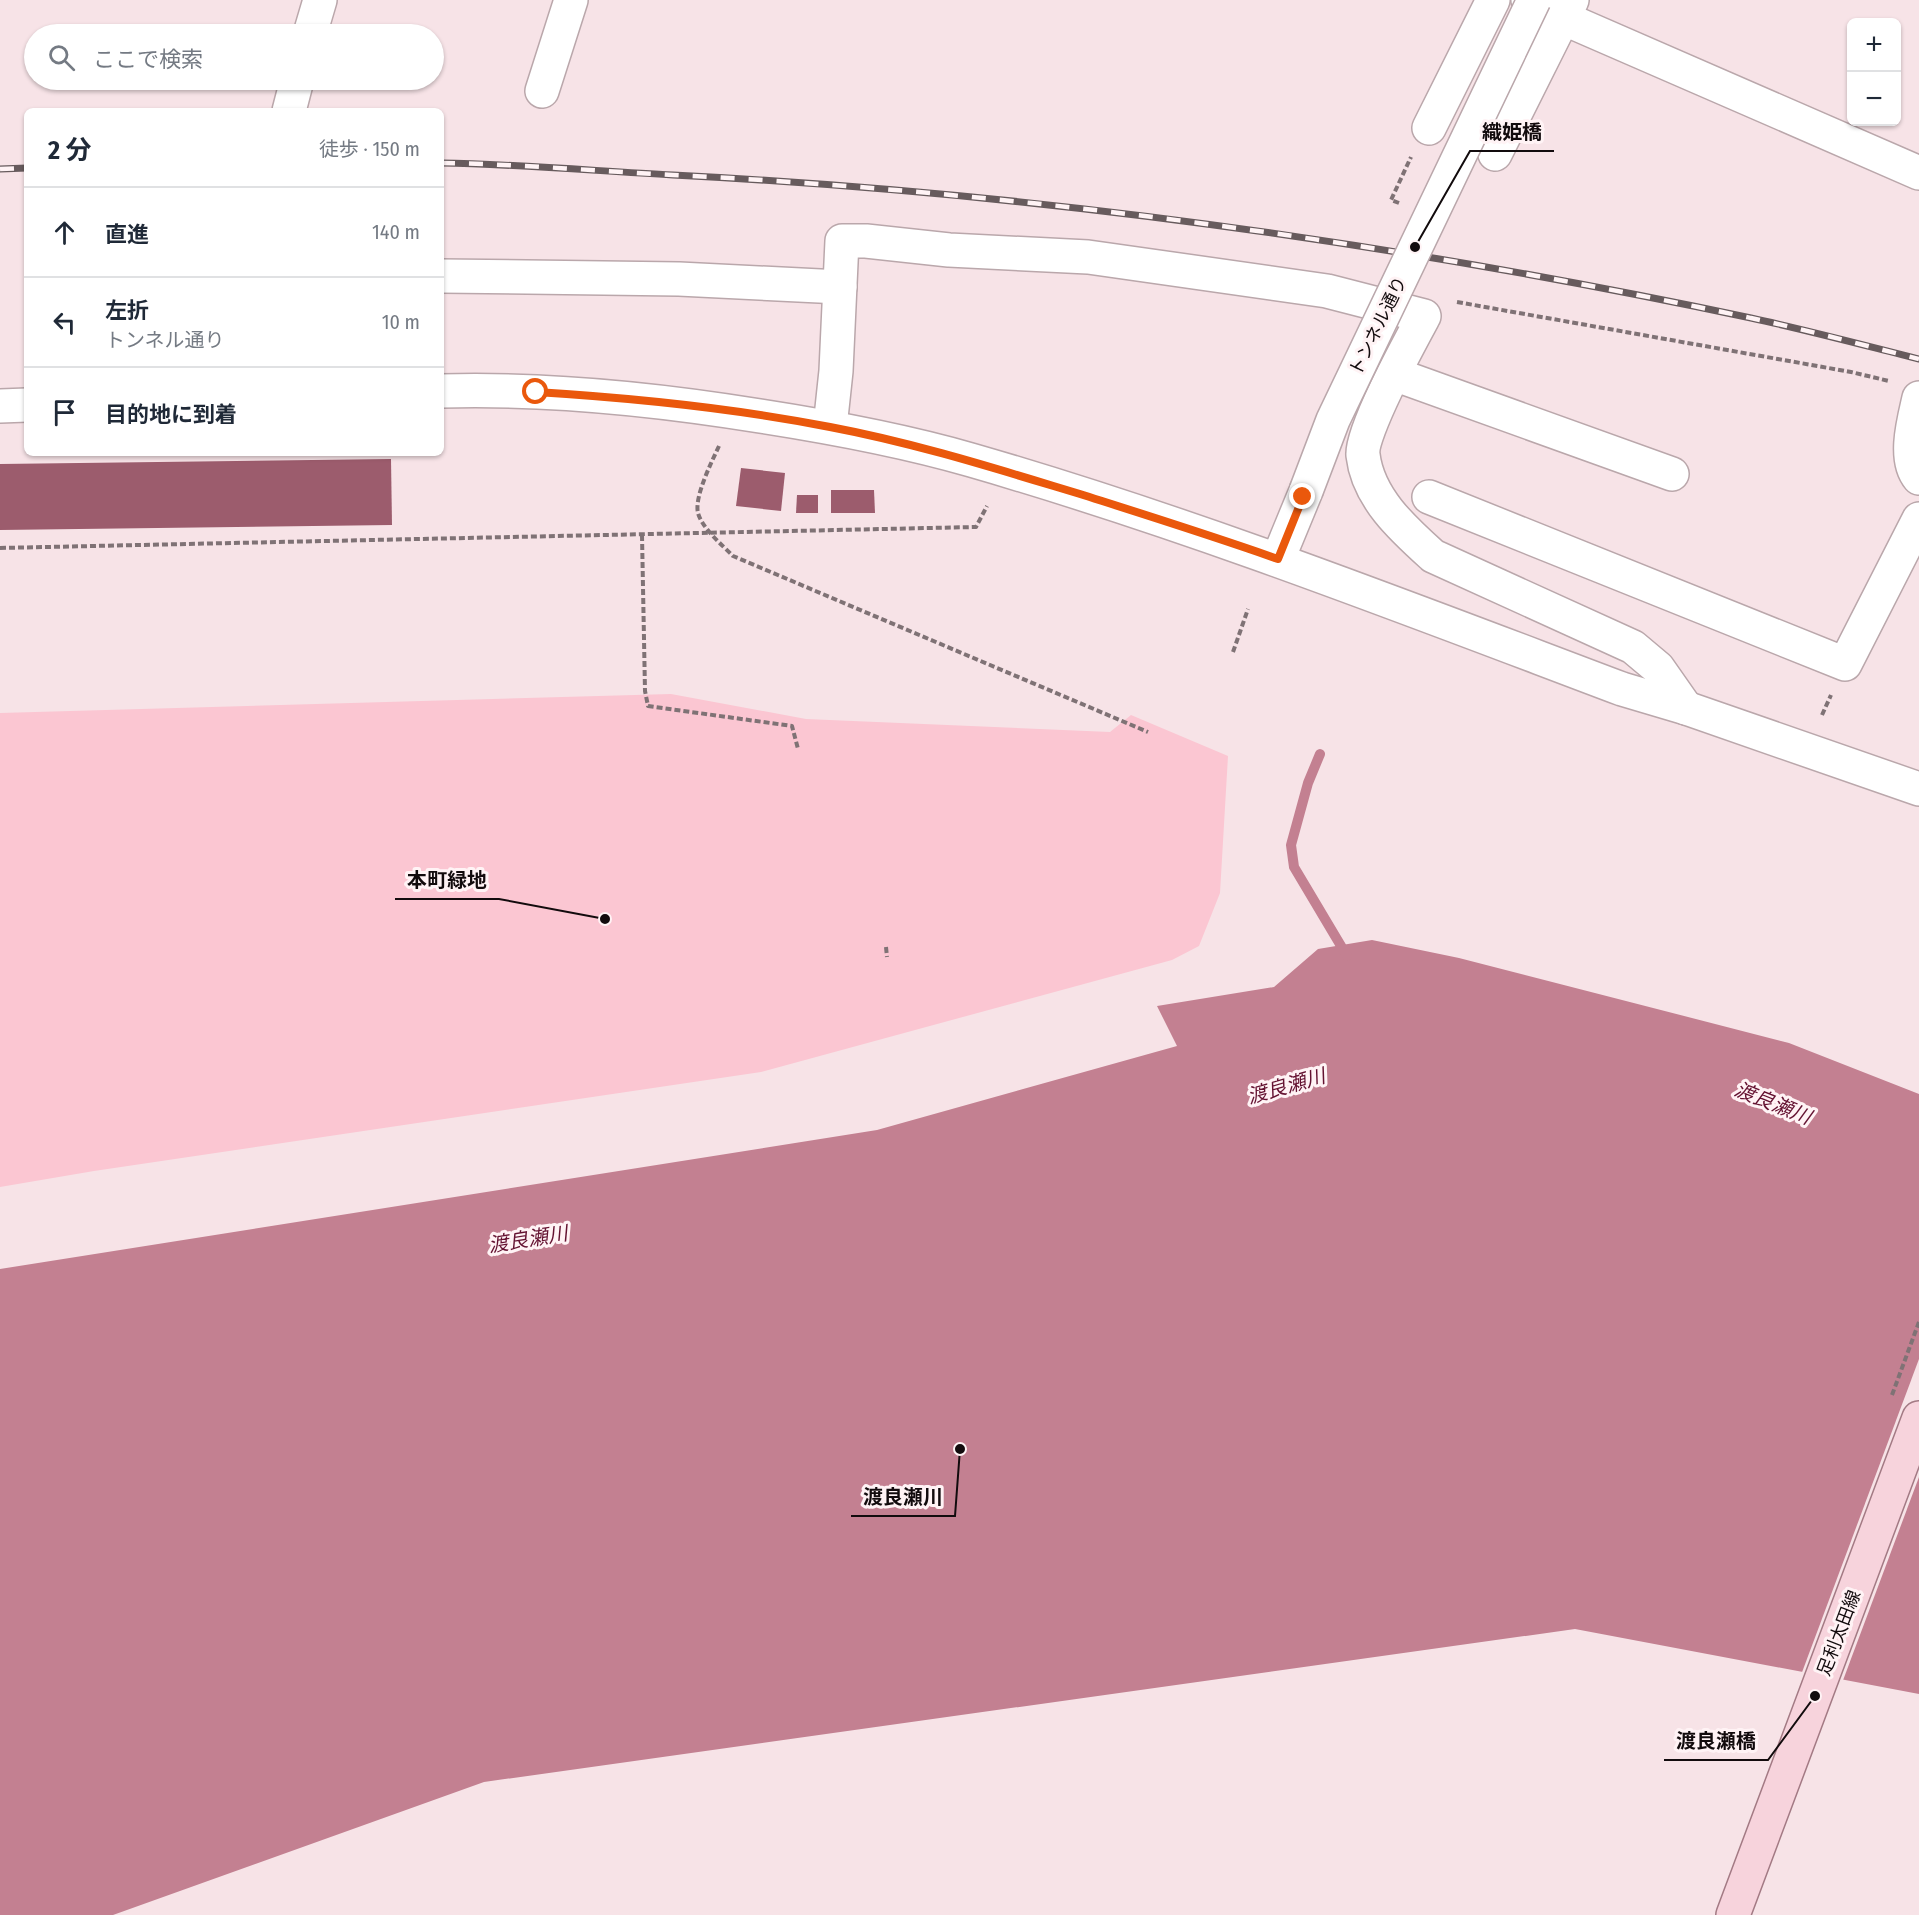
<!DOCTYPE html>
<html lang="ja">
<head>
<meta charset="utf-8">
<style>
  body { margin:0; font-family:"Fira Sans Condensed","Noto Sans JP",sans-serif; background:#f6f6f7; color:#1f2937 }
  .controls { position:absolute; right:18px; top:18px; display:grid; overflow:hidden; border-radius:9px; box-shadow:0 2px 4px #0004 }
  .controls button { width:54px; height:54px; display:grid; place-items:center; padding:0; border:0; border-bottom:2px solid #e0e1e3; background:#fff; color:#1f2937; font:30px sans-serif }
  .stop { position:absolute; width:18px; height:18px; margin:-14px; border:4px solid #ea580c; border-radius:50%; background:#fff }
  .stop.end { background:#ea580c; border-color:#fff; box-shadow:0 2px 6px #0008 }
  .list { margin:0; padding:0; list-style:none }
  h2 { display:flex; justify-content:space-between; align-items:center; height:78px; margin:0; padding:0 24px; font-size:26px }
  h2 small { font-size:20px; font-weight:400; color:#747a83 }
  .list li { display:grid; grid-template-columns:39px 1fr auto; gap:18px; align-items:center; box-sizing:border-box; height:90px; padding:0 24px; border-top:2px solid #e0e1e3 }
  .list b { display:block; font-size:22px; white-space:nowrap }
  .list p { margin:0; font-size:20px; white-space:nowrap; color:#747a83 }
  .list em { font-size:20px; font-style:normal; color:#747a83 }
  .icon { flex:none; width:33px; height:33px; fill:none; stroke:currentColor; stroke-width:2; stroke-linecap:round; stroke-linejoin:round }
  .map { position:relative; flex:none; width:1919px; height:1915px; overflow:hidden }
  .search { position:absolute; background:#fff; box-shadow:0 2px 4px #0004; left:24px; top:24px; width:420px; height:66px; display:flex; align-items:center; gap:15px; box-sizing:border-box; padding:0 21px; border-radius:33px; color:#747a83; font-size:22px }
  .panel { position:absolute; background:#fff; box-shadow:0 2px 4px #0004; left:24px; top:108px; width:420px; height:348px; border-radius:9px }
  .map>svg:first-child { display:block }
</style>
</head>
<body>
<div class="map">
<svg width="1919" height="1915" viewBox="0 0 1919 1915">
  <rect width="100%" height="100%" fill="#f7e3e7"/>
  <polygon fill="#fbc6d2" points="671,694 806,719 1110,732 1131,715 1228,756 1220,893 1199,946 1172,960 761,1072 94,1171 0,1187 0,713"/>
  <polygon fill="#c38091" points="1372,940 1459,958 1789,1043 1919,1094 1919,1694 1575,1629 484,1782 113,1915 0,1915 0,1269 877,1130 1177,1046 1157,1006 1274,987 1318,949"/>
  <polygon fill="#f7e3e7" points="1919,1359 1919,1477 1842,1683 1801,1675"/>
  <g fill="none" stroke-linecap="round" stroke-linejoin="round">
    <polyline stroke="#c38091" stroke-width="10" points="1320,754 1308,783 1291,845 1294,867 1347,956"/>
  </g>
  <g fill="#9c5c6d">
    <polygon points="391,459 392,525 0,530 0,464"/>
    <polygon points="741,468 785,473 781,511 736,506"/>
    <polygon points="831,490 874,490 875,513 831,513"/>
    <polygon points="797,495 818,495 818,513 796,513"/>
  </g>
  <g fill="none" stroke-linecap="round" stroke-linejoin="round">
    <g stroke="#baa7ab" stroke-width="36">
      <g id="minor">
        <polyline points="1528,0 1563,18 1919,173"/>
        <polyline points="310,34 320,0"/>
        <polyline points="542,91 571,0"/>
        <polyline points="289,111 297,80"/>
        <polyline points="1429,128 1493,0"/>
        <polyline points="1495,154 1572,0"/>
        <polyline points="441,276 679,279 840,287"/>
        <polyline points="1394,374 1672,474"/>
        <path d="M441,391c107,-3 214,8 319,25 71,11 142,24 211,44 222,64 436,148 651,229l64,19 233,81"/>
        <path d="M1919,398c-5,22 -16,61 0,80"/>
        <polyline points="0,406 27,405"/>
        <path d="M830,427l6,-56 6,-130h24l83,9 139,7 239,34 97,25c-13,24 -64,117 -61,139 5,43 40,74 70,101l200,91 25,21 28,40"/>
        <polyline points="1429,497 1845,664 1919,519"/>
        <polyline points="1278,559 1306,491"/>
      </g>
    </g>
    <g stroke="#a37a84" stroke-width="36">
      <polyline id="major" points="1733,1915 1919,1418"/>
    </g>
    <g stroke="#7f7275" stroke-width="4" stroke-dasharray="6 3" stroke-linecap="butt">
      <polyline points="1399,203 1391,200 1411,157"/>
      <polyline points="1457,302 1851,372 1889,381"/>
      <path d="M719,446c-7,15 -25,51 -21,67 4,15 24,32 35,43l415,176"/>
      <polyline points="642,535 645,691 648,706 792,726 798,749"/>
      <polyline points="0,548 976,527 987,506"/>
      <polyline points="1233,652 1248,609"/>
      <polyline points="1822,715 1831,695"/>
      <polyline points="886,947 887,957"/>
      <polyline points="1892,1395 1919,1322"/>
    </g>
    <use href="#minor" stroke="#fff" stroke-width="33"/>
    <use href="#major" stroke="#f7d3dc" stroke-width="33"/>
    <g stroke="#675b5d" stroke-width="7">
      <g id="rail">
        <path d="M441,163c77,1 155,8 232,12 363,18 723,68 1078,143 56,12 112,27 168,41"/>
        <polyline points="0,169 27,168"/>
      </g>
    </g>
    <use href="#rail" stroke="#fff3f5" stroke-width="4.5" stroke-dasharray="14" stroke-linecap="butt"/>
    <g stroke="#baa7ab" stroke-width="36" stroke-linecap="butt">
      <polyline id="minor-bridge" points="1306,491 1333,420 1534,0"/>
    </g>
    <use href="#minor-bridge" stroke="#fff" stroke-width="33"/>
  </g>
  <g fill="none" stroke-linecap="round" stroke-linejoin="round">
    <path stroke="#ea580c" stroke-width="8" d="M536,392c98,6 197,16 294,35 85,16 167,42 250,67 66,21 133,42 198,65l25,-62"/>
  </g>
  <g text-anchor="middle" stroke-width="6" stroke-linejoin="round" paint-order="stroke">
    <g font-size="18" fill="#120b0d" stroke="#fff3f5">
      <text transform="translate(1378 326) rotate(-64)" y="6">トンネル通り</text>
      <text transform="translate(1839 1633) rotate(-69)" y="6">足利太田線</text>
    </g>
    <g font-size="20" font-style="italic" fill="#641231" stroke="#fff3f5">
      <text transform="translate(1286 1086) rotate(-16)" y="7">渡良瀬川</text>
      <text transform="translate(1773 1103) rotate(22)" y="7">渡良瀬川</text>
      <text transform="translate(528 1239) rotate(-9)" y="7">渡良瀬川</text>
    </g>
  </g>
  <path fill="none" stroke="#120b0d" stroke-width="2" d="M1415 247L1470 151H1554M605 919L499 899H395M960 1449L955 1516H851M1815 1696L1768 1760H1664"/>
  <g fill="#120b0d" stroke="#fff3f5" stroke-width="2">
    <circle cx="1415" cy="247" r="6"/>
    <circle cx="605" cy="919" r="6"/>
    <circle cx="960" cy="1449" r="6"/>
    <circle cx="1815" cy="1696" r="6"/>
  </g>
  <g font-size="20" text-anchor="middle" font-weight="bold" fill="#120b0d" stroke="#fff3f5" stroke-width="6" stroke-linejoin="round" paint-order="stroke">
    <text x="1512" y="139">織姫橋</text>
    <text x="447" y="887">本町緑地</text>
    <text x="903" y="1504">渡良瀬川</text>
    <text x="1716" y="1748">渡良瀬橋</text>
  </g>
</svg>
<div class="controls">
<button>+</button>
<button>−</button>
</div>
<div class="stop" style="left:536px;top:392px"></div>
<div class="stop end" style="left:1303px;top:497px"></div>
<div class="search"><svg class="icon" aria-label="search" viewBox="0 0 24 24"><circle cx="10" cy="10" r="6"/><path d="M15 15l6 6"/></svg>ここで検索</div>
<section class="panel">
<h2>2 分<small>徒歩 · 150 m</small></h2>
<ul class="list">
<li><svg class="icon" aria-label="ahead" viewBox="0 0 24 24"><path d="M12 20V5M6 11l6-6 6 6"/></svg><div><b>直進</b></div><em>140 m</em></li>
<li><svg class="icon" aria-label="left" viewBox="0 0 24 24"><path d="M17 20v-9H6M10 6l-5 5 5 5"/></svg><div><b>左折</b><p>トンネル通り</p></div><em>10 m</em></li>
<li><svg class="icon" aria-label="arrive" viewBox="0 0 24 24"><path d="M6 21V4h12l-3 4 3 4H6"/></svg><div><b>目的地に到着</b></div></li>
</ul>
</section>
</div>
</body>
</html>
